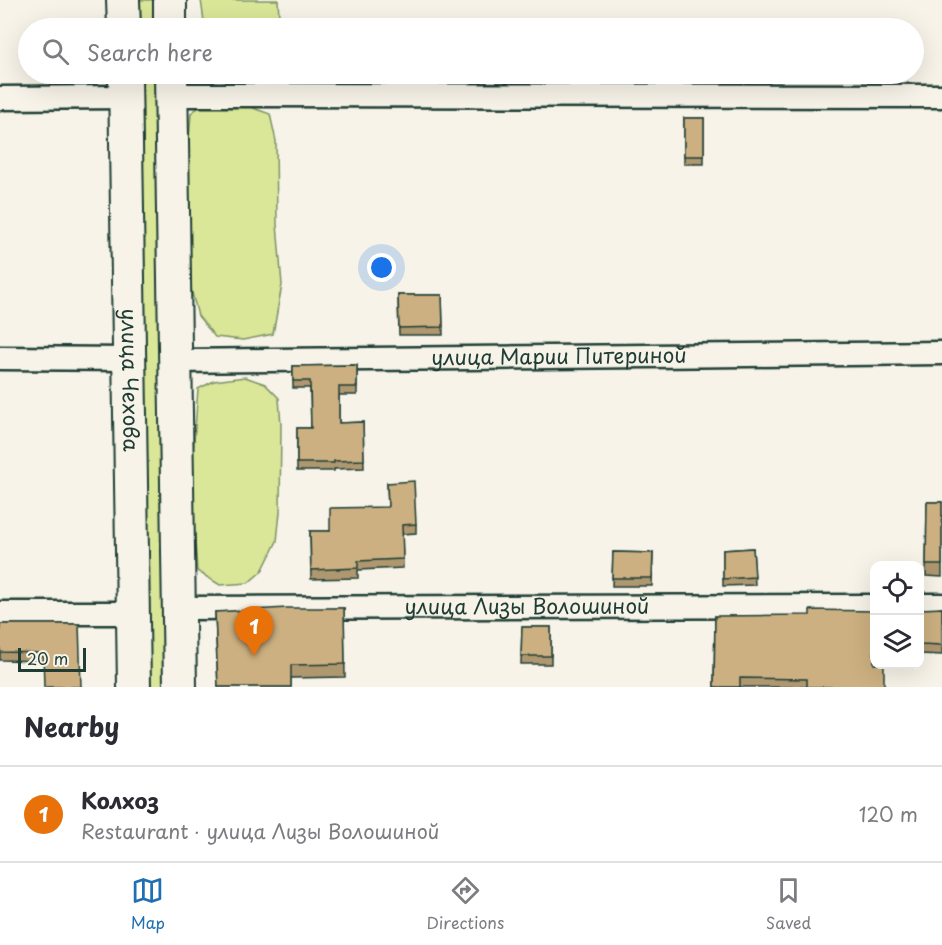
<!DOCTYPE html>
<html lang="en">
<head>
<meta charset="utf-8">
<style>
  body { margin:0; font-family:"Playpen Sans",sans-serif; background:#f7f7f7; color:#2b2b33 }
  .controls { position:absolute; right:18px; bottom:18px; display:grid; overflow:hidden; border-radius:12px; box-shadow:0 6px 24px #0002 }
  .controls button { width:54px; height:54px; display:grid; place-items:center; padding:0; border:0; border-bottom:2px solid #e1e1e2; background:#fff; color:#2b2b33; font:30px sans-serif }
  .scale { position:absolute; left:18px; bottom:15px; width:68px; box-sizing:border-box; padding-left:6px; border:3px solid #1f3d34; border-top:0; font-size:16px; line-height:21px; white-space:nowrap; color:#1f3d34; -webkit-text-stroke:4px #f7f3e8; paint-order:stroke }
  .you { position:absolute; left:382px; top:268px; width:21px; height:21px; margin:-15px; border:4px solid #fff; border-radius:50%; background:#1a73e8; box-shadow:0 0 0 9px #1a73e833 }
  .badge { display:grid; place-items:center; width:39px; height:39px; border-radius:50%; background:#1f6fb2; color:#fff; font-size:20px; font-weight:700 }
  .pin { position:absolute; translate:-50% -50px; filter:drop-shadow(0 2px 3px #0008) }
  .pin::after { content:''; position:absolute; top:32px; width:21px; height:18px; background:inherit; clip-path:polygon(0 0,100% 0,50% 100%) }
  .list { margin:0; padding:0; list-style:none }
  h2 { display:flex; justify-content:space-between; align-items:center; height:78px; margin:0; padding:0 24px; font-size:26px }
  h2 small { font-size:20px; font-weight:400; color:#7c7c81 }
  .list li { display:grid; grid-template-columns:39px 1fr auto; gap:18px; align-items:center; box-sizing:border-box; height:96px; padding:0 24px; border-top:2px solid #e1e1e2 }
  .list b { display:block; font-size:22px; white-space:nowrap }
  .list p { margin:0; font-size:20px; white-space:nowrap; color:#7c7c81 }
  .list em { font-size:20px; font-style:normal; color:#7c7c81 }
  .icon { flex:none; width:33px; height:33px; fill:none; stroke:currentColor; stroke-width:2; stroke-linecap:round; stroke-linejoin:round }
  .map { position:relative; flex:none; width:942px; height:687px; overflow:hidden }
  .search { position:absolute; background:#fff; box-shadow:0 6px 24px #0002; left:18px; right:18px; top:18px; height:66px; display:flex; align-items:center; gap:15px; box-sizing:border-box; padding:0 21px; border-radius:33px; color:#7c7c81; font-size:22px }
  .sheet { height:174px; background:#fff }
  nav { display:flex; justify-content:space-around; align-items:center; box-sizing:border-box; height:84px; border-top:2px solid #e1e1e2; background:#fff; font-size:16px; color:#7c7c81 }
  nav a { display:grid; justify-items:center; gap:3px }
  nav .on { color:#1f6fb2 }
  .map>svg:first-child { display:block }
</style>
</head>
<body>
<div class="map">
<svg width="942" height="687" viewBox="0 0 942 687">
  <rect width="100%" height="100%" fill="#f7f3e8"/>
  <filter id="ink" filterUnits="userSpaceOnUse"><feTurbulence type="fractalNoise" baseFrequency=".0167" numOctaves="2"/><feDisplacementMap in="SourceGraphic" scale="12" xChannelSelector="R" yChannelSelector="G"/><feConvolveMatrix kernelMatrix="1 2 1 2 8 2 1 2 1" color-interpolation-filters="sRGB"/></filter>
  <g filter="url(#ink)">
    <g fill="#dae698" stroke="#7c9266" stroke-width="1.5">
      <polygon points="135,0 155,0 156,28 135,28"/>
      <polygon points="201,0 278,0 279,16 273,28 205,28"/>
      <polygon points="136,74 156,74 164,687 144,687"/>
      <polygon points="216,95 270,114 276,141 277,224 282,285 273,334 243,340 215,337 198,316 189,281 183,222 191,113"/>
      <polygon points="245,377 265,384 279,398 281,426 280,512 277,541 262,571 248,583 220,585 197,571 191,481 198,389 214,381"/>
    </g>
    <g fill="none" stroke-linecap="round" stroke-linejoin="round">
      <g stroke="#1f3d34" stroke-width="27">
        <g id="street">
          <polyline points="171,95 942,96"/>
          <polyline points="0,98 125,97"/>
          <polyline points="0,358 129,359"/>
          <path id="s1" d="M175,361l767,-8"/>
          <polyline points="920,605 942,605"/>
          <path id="s2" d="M179,608l695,-2"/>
          <polyline points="0,613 133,613"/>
        </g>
      </g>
      <g stroke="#1f3d34" stroke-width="36">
        <g id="secondary">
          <polyline points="123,0 124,28"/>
          <polyline points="170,0 170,28"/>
          <path id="s3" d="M125,74l9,613"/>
          <polyline points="171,74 180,687"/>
        </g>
      </g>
      <use href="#street" stroke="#f7f3e8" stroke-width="22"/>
      <use href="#secondary" stroke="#f7f3e8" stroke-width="32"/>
    </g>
    <g fill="#af976f" stroke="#1f3d34" stroke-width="1.5">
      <polygon points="456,74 494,74 494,80 456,81"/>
      <rect x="747" y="74" width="37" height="1"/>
      <rect x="684" y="118" width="20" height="46"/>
      <polygon points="398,295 442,295 443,335 399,335"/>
      <polygon points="357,365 357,395 339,395 339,423 363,422 364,468 334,469 334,471 297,471 297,428 311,428 310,388 293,388 293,366"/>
      <polygon points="387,483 416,524 416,533 402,534 403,568 358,570 358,578 311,579 310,531 330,531 388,507"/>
      <polygon points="927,502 942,502 942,577 926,576"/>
      <polygon points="753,548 755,585 723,586 723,550"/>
      <polygon points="613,552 653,553 652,586 612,586"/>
      <polygon points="344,608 345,677 291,678 291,687 218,687 215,612"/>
      <polygon points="942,608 942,655 920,654 920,612"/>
      <polygon points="715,616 884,687 714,687"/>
      <polygon points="0,624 79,624 43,661 0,660"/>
      <polygon points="522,627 551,627 551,664 521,664"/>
    </g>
    <g fill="#ccb081" stroke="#1f3d34" stroke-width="1.5">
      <rect x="684" y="118" width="20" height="38"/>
      <polygon points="398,295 442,295 443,327 399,328"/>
      <polygon points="357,365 357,387 339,387 339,423 363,422 364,460 334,461 334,463 297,463 297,428 311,428 310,381 293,381 293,366"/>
      <polygon points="414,481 416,524 402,525 403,559 358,561 358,568 311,570 310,531 330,531 330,508 388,507 387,483"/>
      <polygon points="927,502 942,502 942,565 926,565"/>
      <polygon points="753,548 755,577 723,579 723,550"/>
      <polygon points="613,552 653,553 652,578 612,578"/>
      <polygon points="287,608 344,608 345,664 291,665 291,687 218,687 215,612"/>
      <polygon points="942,608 942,645 920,644 920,612 921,612 921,609"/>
      <polygon points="810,610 874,611 874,664 884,664 884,687 807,687 807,679 740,678 740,687 714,687 715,616 810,615"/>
      <polygon points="0,624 79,624 81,687 44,687 43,653 0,652"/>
      <polygon points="522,627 551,627 551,656 521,656"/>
    </g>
  </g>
  <g text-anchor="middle" stroke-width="4.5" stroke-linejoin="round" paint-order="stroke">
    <g font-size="21" fill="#1f3d34" stroke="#f7f3e8">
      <text dy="7" stroke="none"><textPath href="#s1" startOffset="384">улица Марии Питериной</textPath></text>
      <text dy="7" stroke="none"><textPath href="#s3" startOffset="306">улица Чехова</textPath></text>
      <text dy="7" stroke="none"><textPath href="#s2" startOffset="348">улица Лизы Волошиной</textPath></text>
    </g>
  </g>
</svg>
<div class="controls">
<button><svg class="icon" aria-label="locate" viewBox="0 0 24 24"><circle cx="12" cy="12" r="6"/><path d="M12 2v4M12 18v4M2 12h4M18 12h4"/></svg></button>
<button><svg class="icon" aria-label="layers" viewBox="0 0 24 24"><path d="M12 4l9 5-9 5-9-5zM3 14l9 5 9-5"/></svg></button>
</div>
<div class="scale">20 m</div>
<div class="you"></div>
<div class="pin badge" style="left:254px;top:656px;background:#e8710a">1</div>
<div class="search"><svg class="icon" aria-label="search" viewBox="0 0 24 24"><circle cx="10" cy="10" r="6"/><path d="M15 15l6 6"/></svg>Search here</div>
</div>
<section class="sheet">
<h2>Nearby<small></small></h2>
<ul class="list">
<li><span class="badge" style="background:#e8710a">1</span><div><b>Колхоз</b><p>Restaurant · улица Лизы Волошиной</p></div><em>120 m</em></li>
</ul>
</section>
<nav>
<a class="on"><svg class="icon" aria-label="map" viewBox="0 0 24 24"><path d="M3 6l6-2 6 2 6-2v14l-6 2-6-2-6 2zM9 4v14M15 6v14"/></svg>Map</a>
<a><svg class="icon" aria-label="directions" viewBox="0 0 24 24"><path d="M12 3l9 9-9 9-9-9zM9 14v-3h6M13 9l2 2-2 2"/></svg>Directions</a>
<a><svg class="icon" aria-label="saved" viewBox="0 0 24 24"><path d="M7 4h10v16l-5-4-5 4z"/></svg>Saved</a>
</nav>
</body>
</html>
